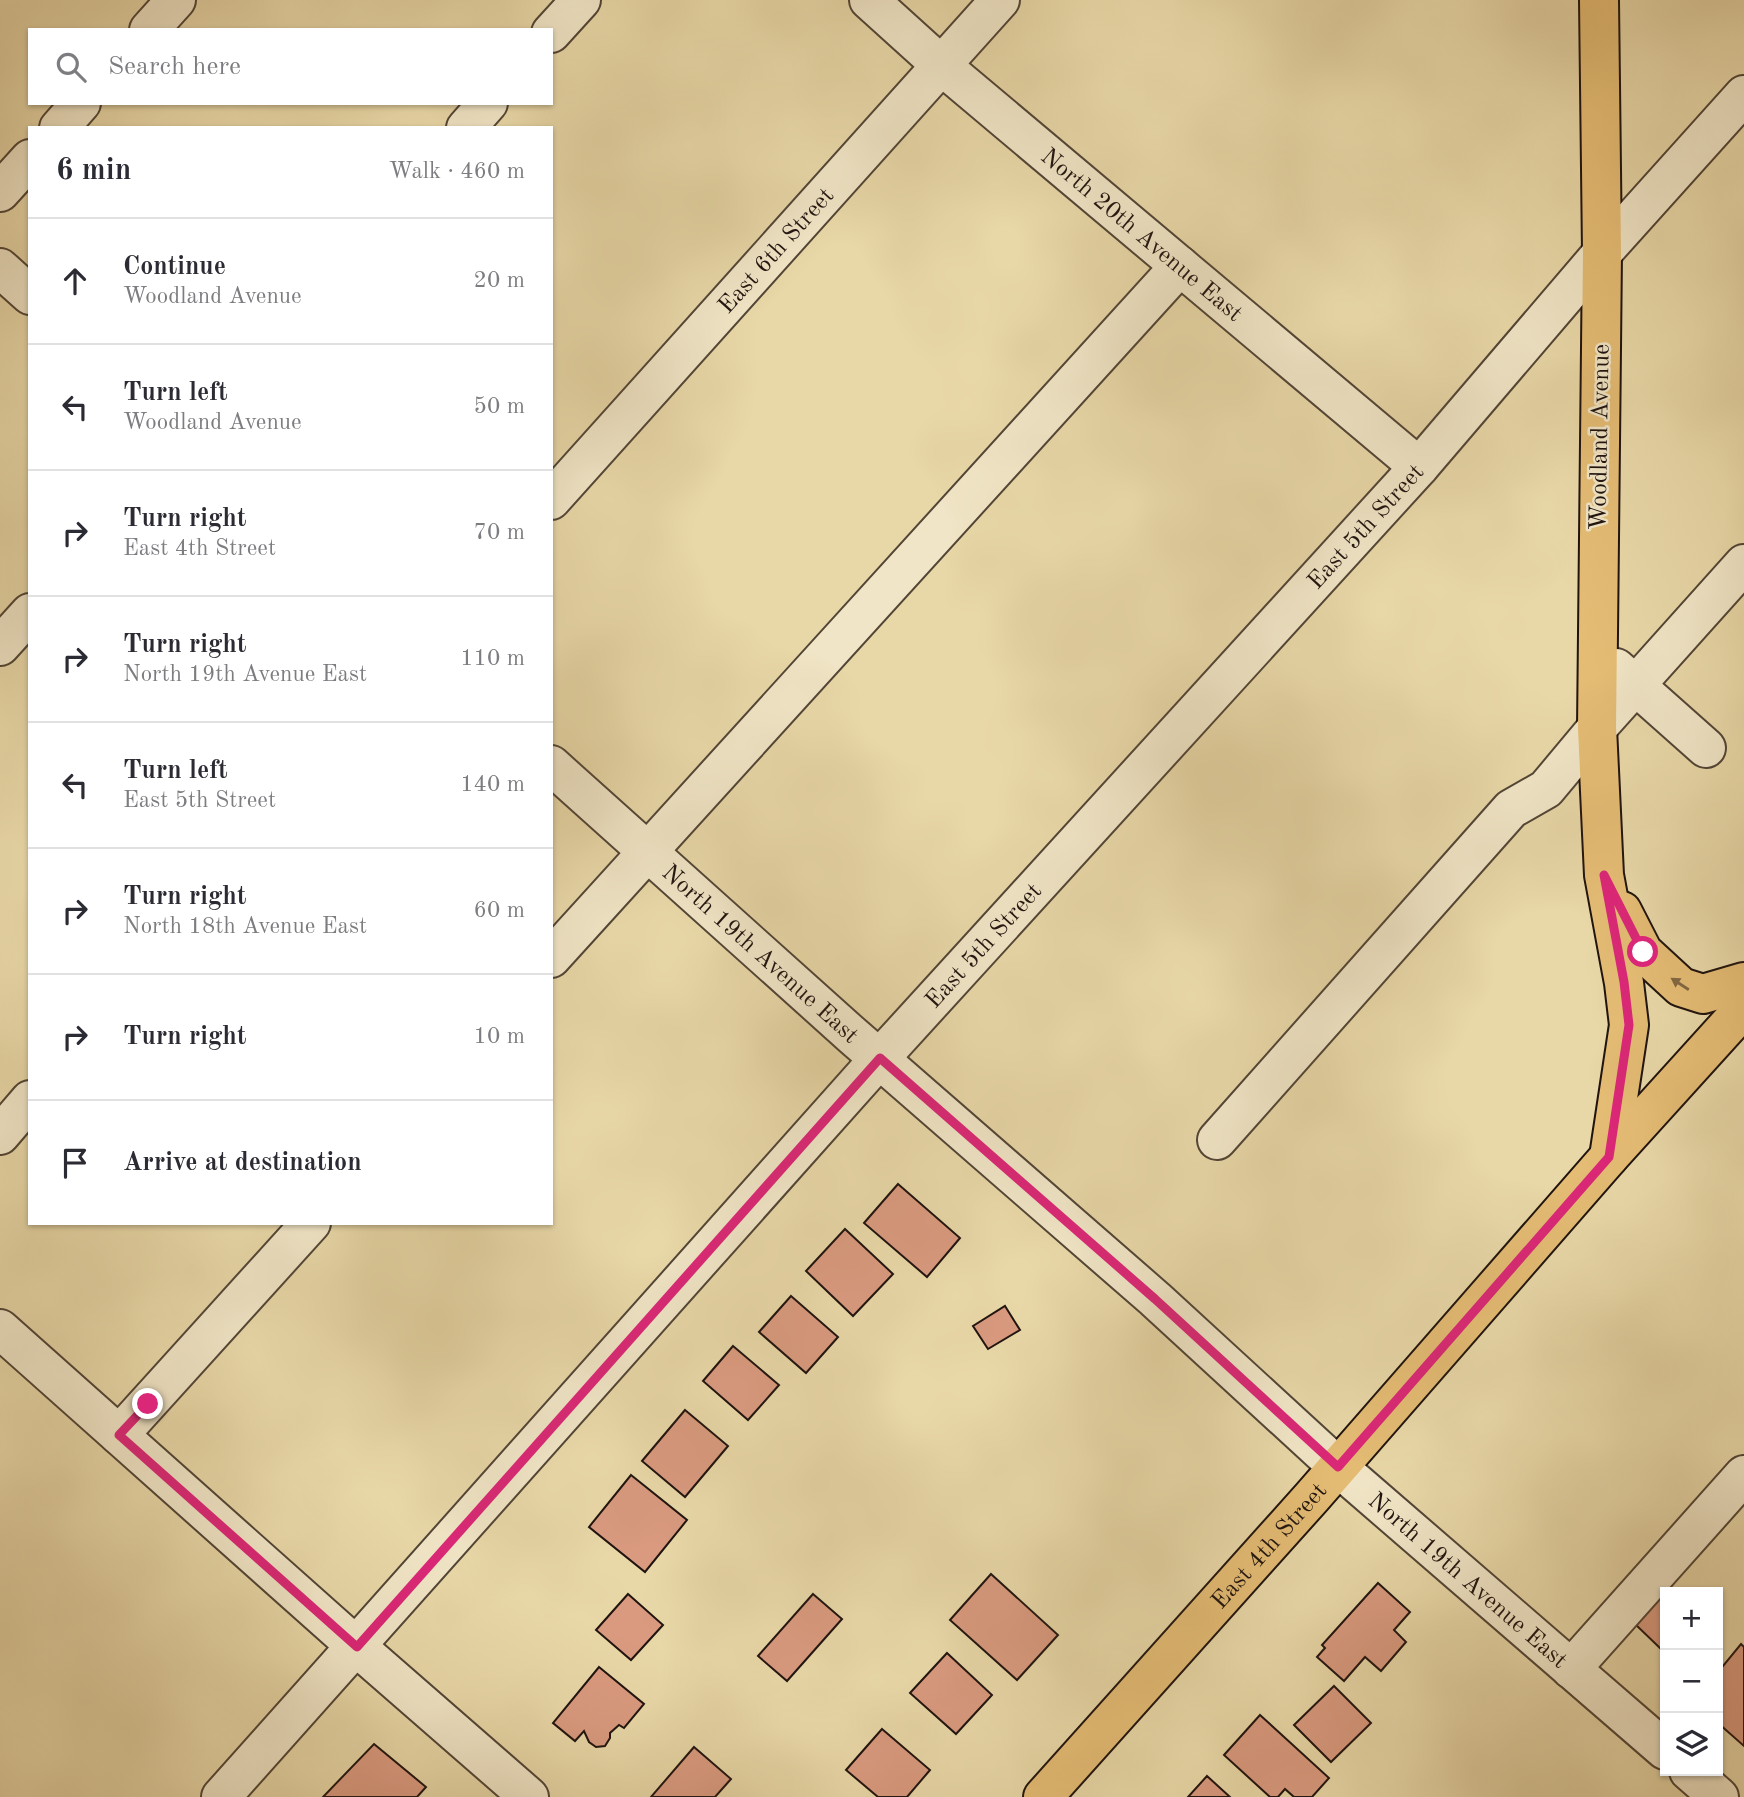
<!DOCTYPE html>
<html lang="en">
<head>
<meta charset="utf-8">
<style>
  body { margin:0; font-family:"Old Standard TT",serif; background:#f7f7f7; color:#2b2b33 }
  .controls { position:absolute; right:21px; bottom:21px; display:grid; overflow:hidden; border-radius:0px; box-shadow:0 2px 5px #0004 }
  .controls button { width:63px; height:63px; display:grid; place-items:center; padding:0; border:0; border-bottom:2px solid #e1e1e2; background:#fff; color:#2b2b33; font:35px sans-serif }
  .stop { position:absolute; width:21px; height:21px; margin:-16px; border:5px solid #db2777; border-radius:50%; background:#fff }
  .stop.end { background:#db2777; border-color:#fff; box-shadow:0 2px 7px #0008 }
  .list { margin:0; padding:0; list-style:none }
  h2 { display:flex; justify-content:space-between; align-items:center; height:91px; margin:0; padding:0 28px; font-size:30px }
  h2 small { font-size:23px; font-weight:400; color:#7c7c81 }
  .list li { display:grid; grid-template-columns:46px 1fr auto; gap:21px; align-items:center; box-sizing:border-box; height:126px; padding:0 28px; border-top:2px solid #e1e1e2 }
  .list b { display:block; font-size:26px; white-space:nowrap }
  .list p { margin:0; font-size:23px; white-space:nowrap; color:#7c7c81 }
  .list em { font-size:23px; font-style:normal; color:#7c7c81 }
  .icon { flex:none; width:38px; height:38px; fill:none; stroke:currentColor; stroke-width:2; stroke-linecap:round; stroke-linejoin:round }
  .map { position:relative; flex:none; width:1744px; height:1797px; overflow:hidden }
  .search { position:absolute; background:#fff; box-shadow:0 2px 5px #0004; left:28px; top:28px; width:525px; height:77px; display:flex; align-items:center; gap:18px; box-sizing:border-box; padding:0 24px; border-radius:0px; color:#7c7c81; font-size:26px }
  .panel { position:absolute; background:#fff; box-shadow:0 2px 5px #0004; left:28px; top:126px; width:525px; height:1099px; border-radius:0px }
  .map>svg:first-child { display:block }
</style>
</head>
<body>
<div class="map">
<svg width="1744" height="1797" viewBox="0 0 1744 1797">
  <rect width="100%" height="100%" fill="#e8d7a7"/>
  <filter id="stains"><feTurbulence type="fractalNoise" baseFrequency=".00286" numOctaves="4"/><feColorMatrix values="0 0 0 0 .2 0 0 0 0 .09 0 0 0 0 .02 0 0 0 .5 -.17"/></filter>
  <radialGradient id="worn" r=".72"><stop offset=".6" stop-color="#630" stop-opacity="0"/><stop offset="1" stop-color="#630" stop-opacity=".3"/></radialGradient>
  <g fill="#d99a7f" stroke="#201410" stroke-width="2">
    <polygon points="898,1184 960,1238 927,1277 864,1223"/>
    <polygon points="845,1229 893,1274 853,1316 806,1271"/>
    <polygon points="791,1296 838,1337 806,1373 759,1332"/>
    <polygon points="1005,1306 1020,1330 988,1349 973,1326"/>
    <polygon points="733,1346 779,1385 748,1420 703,1381"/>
    <polygon points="685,1410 728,1446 685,1497 642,1461"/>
    <polygon points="631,1475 687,1520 645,1572 589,1527"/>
    <polygon points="991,1574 1058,1635 1017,1680 950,1620"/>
    <polygon points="1378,1583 1410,1612 1394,1630 1406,1642 1381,1671 1365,1657 1344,1681 1317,1657 1325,1648 1322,1645"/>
    <polygon points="1665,1593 1665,1646 1662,1650 1635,1624"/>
    <polygon points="628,1594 663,1625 631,1660 596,1630"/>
    <polygon points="813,1594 842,1619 787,1681 758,1656"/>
    <polygon points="1741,1644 1744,1647 1744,1746 1718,1723 1718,1672"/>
    <polygon points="947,1653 992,1695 956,1734 910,1693"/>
    <polygon points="599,1667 644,1704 624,1728 619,1725 610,1733 610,1738 605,1746 596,1747 589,1742 584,1731 575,1741 553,1723"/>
    <polygon points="1334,1686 1371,1723 1331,1762 1294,1725"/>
    <polygon points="1260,1715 1329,1778 1312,1797 1294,1797 1285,1789 1278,1797 1270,1797 1224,1755"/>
    <polygon points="882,1729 930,1770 907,1797 878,1797 846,1770"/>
    <polygon points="374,1744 426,1787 417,1797 323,1797"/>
    <polygon points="694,1747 731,1779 715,1797 651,1797"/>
    <polygon points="1207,1776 1230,1797 1188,1797"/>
  </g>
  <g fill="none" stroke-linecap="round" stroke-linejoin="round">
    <g stroke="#524536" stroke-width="42">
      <g id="minor">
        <path id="s1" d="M869,0l73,66 477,401"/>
        <polyline points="149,30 176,0"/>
        <polyline points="551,33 581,0"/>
        <polyline points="59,128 81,103"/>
        <polyline points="466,128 488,103"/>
        <polyline points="0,192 30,159"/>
        <polyline points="0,268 30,295"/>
        <path id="s2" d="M551,500l449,-500"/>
        <polyline points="0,646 30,613"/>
        <polyline points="1616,668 1706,748"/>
        <path id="s3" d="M551,765l302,271 302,263 183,168 327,283"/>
        <polyline points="551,958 1180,266"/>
        <polyline points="0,1135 30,1100"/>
        <polyline points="1217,1140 1511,809 1546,789 1597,728 1744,564"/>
        <polyline points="0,1329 357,1647 529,1797"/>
        <polyline points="119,1435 311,1223"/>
        <polyline points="1571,1669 1744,1475"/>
        <polyline points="1689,1771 1719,1797"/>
        <path id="s4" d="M221,1797l659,-739 539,-591 183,-214 142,-158"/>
      </g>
    </g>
    <g stroke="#201410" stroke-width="42">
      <g id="major">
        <polyline points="1599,0 1602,253 1597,728 1604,875 1624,983 1629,1025 1609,1157"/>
        <polyline points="1622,911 1643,952 1681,987 1703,994 1744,982"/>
        <path id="s5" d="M1043,1797l269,-300 297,-340 135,-149"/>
      </g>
    </g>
    <use href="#minor" stroke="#f0e5c6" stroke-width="38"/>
    <use href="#major" stroke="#e4bc74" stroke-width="38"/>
  </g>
  <defs><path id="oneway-solid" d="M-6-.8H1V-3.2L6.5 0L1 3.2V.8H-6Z" transform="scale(1.75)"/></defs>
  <use fill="#826842" href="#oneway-solid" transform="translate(1680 984) rotate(-147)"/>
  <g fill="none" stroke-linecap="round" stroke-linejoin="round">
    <polyline stroke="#db2777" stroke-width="9" points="148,1404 119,1435 357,1647 880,1058 1155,1299 1338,1467 1609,1157 1629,1025 1624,982 1604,875 1643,952"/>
  </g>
  <g text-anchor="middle" stroke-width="5" stroke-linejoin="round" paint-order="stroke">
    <g font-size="24" fill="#201410" stroke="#f0e5c6">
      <text dy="8" stroke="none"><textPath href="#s1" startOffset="360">North 20th Avenue East</textPath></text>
      <text dy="8" stroke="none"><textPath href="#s2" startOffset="336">East 6th Street</textPath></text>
      <text transform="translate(1599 437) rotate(-89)" y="8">Woodland Avenue</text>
      <text dy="8" stroke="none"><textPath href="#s4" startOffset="1710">East 5th Street</textPath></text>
      <text dy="8" stroke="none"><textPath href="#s4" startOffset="1143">East 5th Street</textPath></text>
      <text dy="8" stroke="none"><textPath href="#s3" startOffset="282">North 19th Avenue East</textPath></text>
      <text dy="8" stroke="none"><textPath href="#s5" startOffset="338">East 4th Street</textPath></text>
      <text dy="8" stroke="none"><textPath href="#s3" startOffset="1227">North 19th Avenue East</textPath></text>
    </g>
  </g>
  <rect width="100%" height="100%" filter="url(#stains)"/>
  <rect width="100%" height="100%" fill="url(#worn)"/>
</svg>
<div class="controls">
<button>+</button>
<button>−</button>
<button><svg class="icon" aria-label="layers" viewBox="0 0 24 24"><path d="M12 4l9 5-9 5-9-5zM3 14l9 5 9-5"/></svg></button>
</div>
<div class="stop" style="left:1643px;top:952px"></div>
<div class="stop end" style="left:148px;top:1404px"></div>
<div class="search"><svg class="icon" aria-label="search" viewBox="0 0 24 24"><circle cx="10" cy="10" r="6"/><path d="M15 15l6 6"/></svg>Search here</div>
<section class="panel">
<h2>6 min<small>Walk · 460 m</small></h2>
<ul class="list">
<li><svg class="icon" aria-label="ahead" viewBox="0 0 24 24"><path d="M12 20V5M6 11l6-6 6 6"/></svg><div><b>Continue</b><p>Woodland Avenue</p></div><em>20 m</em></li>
<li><svg class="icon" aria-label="left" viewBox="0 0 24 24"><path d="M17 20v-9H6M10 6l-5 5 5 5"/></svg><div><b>Turn left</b><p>Woodland Avenue</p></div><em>50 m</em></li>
<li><svg class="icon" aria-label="right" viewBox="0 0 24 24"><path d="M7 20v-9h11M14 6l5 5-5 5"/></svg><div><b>Turn right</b><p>East 4th Street</p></div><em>70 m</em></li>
<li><svg class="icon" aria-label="right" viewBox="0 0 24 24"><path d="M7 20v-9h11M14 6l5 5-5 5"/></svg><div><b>Turn right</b><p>North 19th Avenue East</p></div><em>110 m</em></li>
<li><svg class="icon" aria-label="left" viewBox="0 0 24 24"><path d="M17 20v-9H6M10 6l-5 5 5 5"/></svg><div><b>Turn left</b><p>East 5th Street</p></div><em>140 m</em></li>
<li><svg class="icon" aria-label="right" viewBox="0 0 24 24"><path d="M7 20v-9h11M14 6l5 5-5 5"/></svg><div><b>Turn right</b><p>North 18th Avenue East</p></div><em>60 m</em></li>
<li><svg class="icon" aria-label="right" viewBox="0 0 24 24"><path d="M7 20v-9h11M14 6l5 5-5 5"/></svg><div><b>Turn right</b></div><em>10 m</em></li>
<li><svg class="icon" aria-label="arrive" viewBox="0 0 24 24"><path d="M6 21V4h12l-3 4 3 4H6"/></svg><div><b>Arrive at destination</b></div></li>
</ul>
</section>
</div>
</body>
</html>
